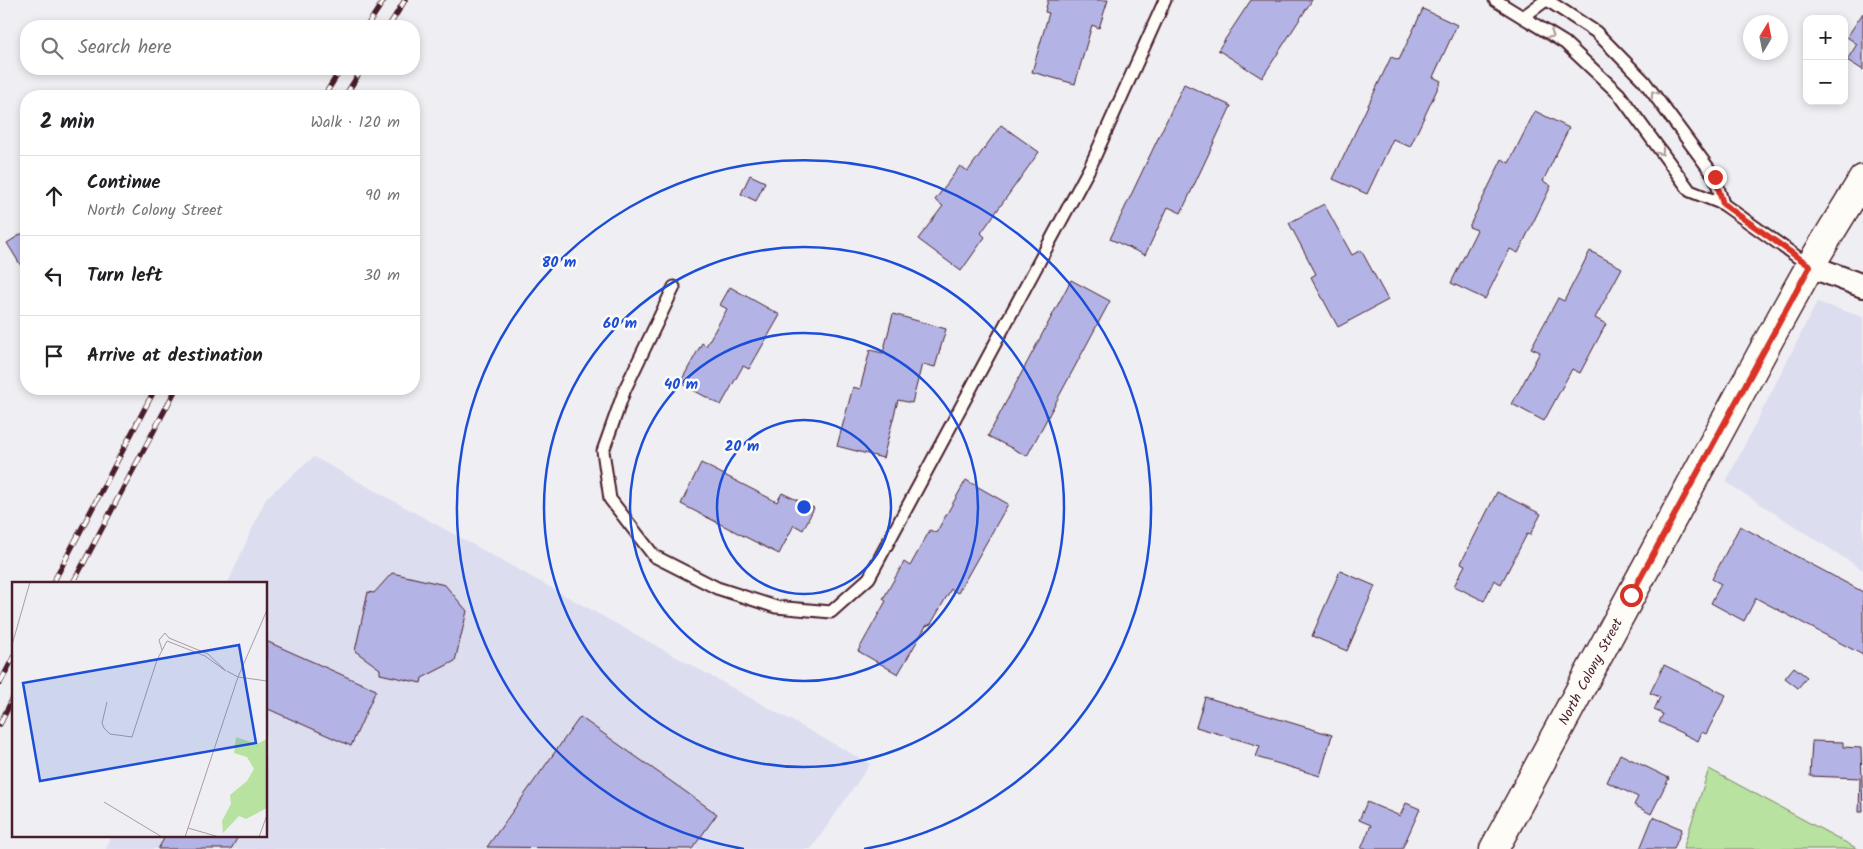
<!DOCTYPE html>
<html lang="en">
<head>
<meta charset="utf-8">
<style>
  body { margin:0; font-family:Kalam,sans-serif; background:#f6f6f6; color:#202124 }
  .controls { position:absolute; right:15px; top:15px; display:grid; overflow:hidden; border-radius:10px; box-shadow:0 2px 8px #0003 }
  .controls button { width:45px; height:45px; display:grid; place-items:center; padding:0; border:0; border-bottom:1px solid #e0e0e0; background:#fff; color:#202124; font:25px sans-serif }
  .compass { position:absolute; left:1743px; top:15px; width:45px; height:45px; border-radius:50%; background:#fff; box-shadow:0 2px 8px #0003; rotate:10deg }
  .stop { position:absolute; width:15px; height:15px; margin:-11px; border:4px solid #d93025; border-radius:50%; background:#fff }
  .stop.end { background:#d93025; border-color:#fff; box-shadow:0 1px 5px #0008 }
  .list { margin:0; padding:0; list-style:none }
  h2 { display:flex; justify-content:space-between; align-items:center; height:65px; margin:0; padding:0 20px; font-size:21px }
  h2 small { font-size:16px; font-weight:400; color:#757577 }
  .list li { display:grid; grid-template-columns:32px 1fr auto; gap:15px; align-items:center; box-sizing:border-box; height:80px; padding:0 20px; border-top:1px solid #e0e0e0 }
  .list b { display:block; font-size:19px; white-space:nowrap }
  .list p { margin:0; font-size:16px; white-space:nowrap; color:#757577 }
  .list em { font-size:16px; font-style:normal; color:#757577 }
  .icon { flex:none; width:28px; height:28px; fill:none; stroke:currentColor; stroke-width:2; stroke-linecap:round; stroke-linejoin:round }
  .map { position:relative; flex:none; width:1863px; height:849px; overflow:hidden }
  .search { position:absolute; background:#fff; box-shadow:0 2px 8px #0003; left:20px; top:20px; width:400px; height:55px; display:flex; align-items:center; gap:12px; box-sizing:border-box; padding:0 18px; border-radius:20px; color:#757577; font-size:19px }
  .panel { position:absolute; background:#fff; box-shadow:0 2px 8px #0003; left:20px; top:90px; width:400px; height:305px; border-radius:20px }
  .map>svg:first-child { display:block }
</style>
</head>
<body>
<div class="map">
<svg width="1863" height="849" viewBox="0 0 1863 849">
  <rect width="100%" height="100%" fill="#eeeef3"/>
  <filter id="ink" filterUnits="userSpaceOnUse"><feTurbulence type="fractalNoise" baseFrequency=".02" numOctaves="2"/><feDisplacementMap in="SourceGraphic" scale="10" xChannelSelector="R" yChannelSelector="G"/><feConvolveMatrix kernelMatrix="1 2 1 2 8 2 1 2 1" color-interpolation-filters="sRGB"/></filter>
  <g filter="url(#ink)">
    <g fill="#dcddef">
      <polygon points="1817,302 1863,317 1863,570 1726,482"/>
      <polygon points="314,457 870,764 811,849 106,849 112,835 266,835 266,583 228,583 266,498"/>
    </g>
    <polygon fill="#b7e2a0" stroke="#808066" points="1709,769 1858,849 1683,849"/>
    <g fill="#b3b4e5" stroke="#4a1f2b">
      <polygon points="1048,0 1108,0 1099,28 1092,25 1075,84 1032,72 1049,13 1045,12"/>
      <polygon points="1251,0 1312,0 1262,78 1218,50"/>
      <polygon points="1423,9 1457,25 1433,77 1441,81 1410,147 1393,139 1367,194 1333,179 1391,57 1399,60"/>
      <polygon points="1863,13 1863,70 1847,60 1857,44 1847,37"/>
      <polygon points="1184,84 1231,106 1181,213 1168,207 1145,255 1110,239"/>
      <polygon points="1535,111 1569,128 1543,181 1551,186 1518,253 1510,249 1485,299 1451,283 1477,230 1469,227 1502,159 1509,163"/>
      <polygon points="1001,125 1039,152 981,233 985,237 961,271 918,239 943,206 935,200 960,166 968,171"/>
      <polygon points="750,175 765,182 756,201 741,194"/>
      <polygon points="1324,204 1352,255 1361,250 1388,300 1338,327 1311,277 1316,274 1289,223"/>
      <polygon points="26,231 26,274 7,243"/>
      <polygon points="1590,251 1622,268 1595,318 1606,324 1580,373 1572,369 1544,421 1512,404 1540,352 1531,348 1558,298 1564,301"/>
      <polygon points="1071,280 1110,301 1027,456 988,436"/>
      <polygon points="730,287 780,315 749,369 743,366 721,405 680,383 702,343 706,346 727,309 720,305"/>
      <polygon points="893,314 946,329 935,367 922,364 912,403 898,400 883,458 837,446 853,387 860,389 870,350 883,353"/>
      <polygon points="701,463 777,502 782,493 814,508 803,530 794,525 779,554 681,504"/>
      <polygon points="966,480 1008,504 958,593 951,589 931,624 926,626 898,674 858,651 886,601 883,599 904,562 910,566 930,530 936,533"/>
      <polygon points="1497,492 1541,514 1530,535 1527,534 1501,584 1494,580 1484,601 1454,586 1465,565 1461,563"/>
      <polygon points="1740,526 1863,592 1863,655 1756,598 1744,621 1711,603 1721,584 1712,579"/>
      <polygon points="1340,571 1375,586 1347,651 1312,636"/>
      <polygon points="392,573 445,585 467,611 455,661 422,678 421,683 380,674 380,669 355,651 368,592 374,593"/>
      <polygon points="266,641 376,690 351,746 266,708"/>
      <polygon points="1664,665 1726,695 1706,734 1702,732 1698,741 1659,722 1663,714 1654,710 1660,697 1650,693"/>
      <polygon points="1794,667 1807,677 1798,688 1785,678"/>
      <polygon points="1205,697 1332,735 1320,776 1256,757 1260,746 1196,727"/>
      <polygon points="580,717 717,814 692,849 487,847"/>
      <polygon points="1812,741 1843,742 1843,747 1861,748 1863,812 1859,812 1860,778 1810,776"/>
      <polygon points="1620,754 1669,778 1651,814 1634,805 1638,797 1607,782"/>
      <polygon points="1367,802 1400,816 1406,803 1420,809 1402,849 1361,849 1371,825 1359,820"/>
      <polygon points="1653,817 1682,829 1674,849 1640,849"/>
      <polygon points="166,835 239,835 231,849 158,849"/>
    </g>
    <g fill="none" stroke-linecap="round" stroke-linejoin="round">
      <g stroke="#4a1f2b" stroke-width="15">
        <g id="lane">
          <polyline points="1495,0 1565,43 1619,94 1690,191 1723,204 1715,177 1644,81 1596,32 1547,0"/>
          <polyline points="1523,17 1546,0"/>
          <polyline points="1723,204 1810,266"/>
          <polyline points="674,287 625,389 603,451 610,499 654,556 717,588 776,607 831,612 869,578 1090,167 1165,0"/>
        </g>
      </g>
      <g stroke="#4a1f2b" stroke-width="26">
        <polyline id="street" points="1810,266 1863,286"/>
      </g>
      <g stroke="#4a1f2b" stroke-width="31">
        <g id="secondary">
          <path id="s1" d="M1494,849l276,-511 40,-72 53,-87"/>
        </g>
      </g>
      <use href="#lane" stroke="#fdfcf7" stroke-width="11"/>
      <use href="#street" stroke="#fdfcf7" stroke-width="22"/>
      <use href="#secondary" stroke="#fdfcf7" stroke-width="28"/>
      <g stroke="#4a1f2b" stroke-width="5.5">
        <g id="rail">
          <polyline points="367,26 384,0"/>
          <polyline points="389,26 405,0"/>
          <polyline points="324,96 341,69"/>
          <polyline points="345,96 362,69"/>
          <polyline points="53,583 155,389"/>
          <polyline points="73,583 176,389"/>
          <polyline points="0,683 14,656"/>
          <polyline points="0,724 14,696"/>
        </g>
      </g>
      <use href="#rail" stroke="#fdfcf7" stroke-width="4" stroke-dasharray="11" stroke-linecap="butt"/>
    </g>
    <defs><path id="oneway-chevron" d="M-2-3.5L2.5 0L-2 3.5" fill="none" stroke-width="1.6" stroke-linecap="round" stroke-linejoin="round" transform="scale(1.25)"/></defs>
    <g stroke="#ac999b">
      <use href="#oneway-chevron" transform="translate(1551 35) rotate(32)"/>
      <use href="#oneway-chevron" transform="translate(1654 94) rotate(-126)"/>
      <use href="#oneway-chevron" transform="translate(1661 152) rotate(53)"/>
    </g>
  </g>
  <g fill="none" stroke-linecap="round" stroke-linejoin="round" filter="url(#ink)">
    <polyline stroke="#d93025" stroke-width="6" points="1631,595 1810,266 1723,204 1715,177"/>
  </g>
  <g fill="none" stroke="#1d4ed8" stroke-width="2.5">
    <circle cx="804" cy="507" r="87"/>
    <circle cx="804" cy="507" r="174"/>
    <circle cx="804" cy="507" r="260"/>
    <path d="M744 849A347 347 0 1 1 864 849"/>
  </g>
  <g text-anchor="middle" stroke-width="5" stroke-linejoin="round" paint-order="stroke">
    <g font-size="14" fill="#4a1f2b" stroke="#fdfcf7">
      <text dy="5" stroke="none"><textPath href="#s1" startOffset="202">North Colony Street</textPath></text>
    </g>
  </g>
  <g transform="translate(12 582)">
    <rect width="255" height="255" fill="#eeeef3"/>
    <path d="M224,155l21,7 10,-5v69l-21,11 -7,-3 -16,17 -1,-12 9,-17 -1,-9 17,-14 7,-12 -7,-12 -13,-4z" fill="#b7e2a0"/>
    <path fill="none" stroke="#ac9ba3" stroke-width="1" d="M0,63l18,-63M150,68l-3,-10 6,-7 4,5 39,16 18,17 -21,-15 -38,-15M215,89l11,6 29,4M95,120l-5,21 2,5 6,6 22,3 25,-77 10,-19M92,220l58,35M176,246l31,9M173,255l53,-160 29,-67M247,255l8,-22"/>
    <path fill="#1d4ed8" fill-opacity="0.15" stroke="#1d4ed8" stroke-width="2.5" d="M227,63l17,98 -216,38 -17,-98z"/>
    <rect width="255" height="255" fill="none" stroke="#4a1f2b" stroke-width="2.5"/>
  </g>
  <circle cx="804" cy="507" r="8" fill="#1d4ed8" stroke="#fdfcf7" stroke-width="2.5"/>
  <g font-size="15" text-anchor="middle" font-weight="bold" fill="#1d4ed8" stroke="#fdfcf7" stroke-width="5" stroke-linejoin="round" paint-order="stroke">
    <text x="559" y="267">80 m</text>
    <text x="620" y="328">60 m</text>
    <text x="681" y="389">40 m</text>
    <text x="742" y="451">20 m</text>
  </g>
</svg>
<div class="controls">
<button>+</button>
<button>−</button>
</div>
<svg class="compass" viewBox="-18 -18 36 36"><path d="M0-13l5 13h-10z" fill="#e53935"/><path d="M0 13l5-13h-10z" fill="#757577"/></svg>
<div class="stop" style="left:1631px;top:595px"></div>
<div class="stop end" style="left:1715px;top:177px"></div>
<div class="search"><svg class="icon" aria-label="search" viewBox="0 0 24 24"><circle cx="10" cy="10" r="6"/><path d="M15 15l6 6"/></svg>Search here</div>
<section class="panel">
<h2>2 min<small>Walk · 120 m</small></h2>
<ul class="list">
<li><svg class="icon" aria-label="ahead" viewBox="0 0 24 24"><path d="M12 20V5M6 11l6-6 6 6"/></svg><div><b>Continue</b><p>North Colony Street</p></div><em>90 m</em></li>
<li><svg class="icon" aria-label="left" viewBox="0 0 24 24"><path d="M17 20v-9H6M10 6l-5 5 5 5"/></svg><div><b>Turn left</b></div><em>30 m</em></li>
<li><svg class="icon" aria-label="arrive" viewBox="0 0 24 24"><path d="M6 21V4h12l-3 4 3 4H6"/></svg><div><b>Arrive at destination</b></div></li>
</ul>
</section>
</div>
</body>
</html>
